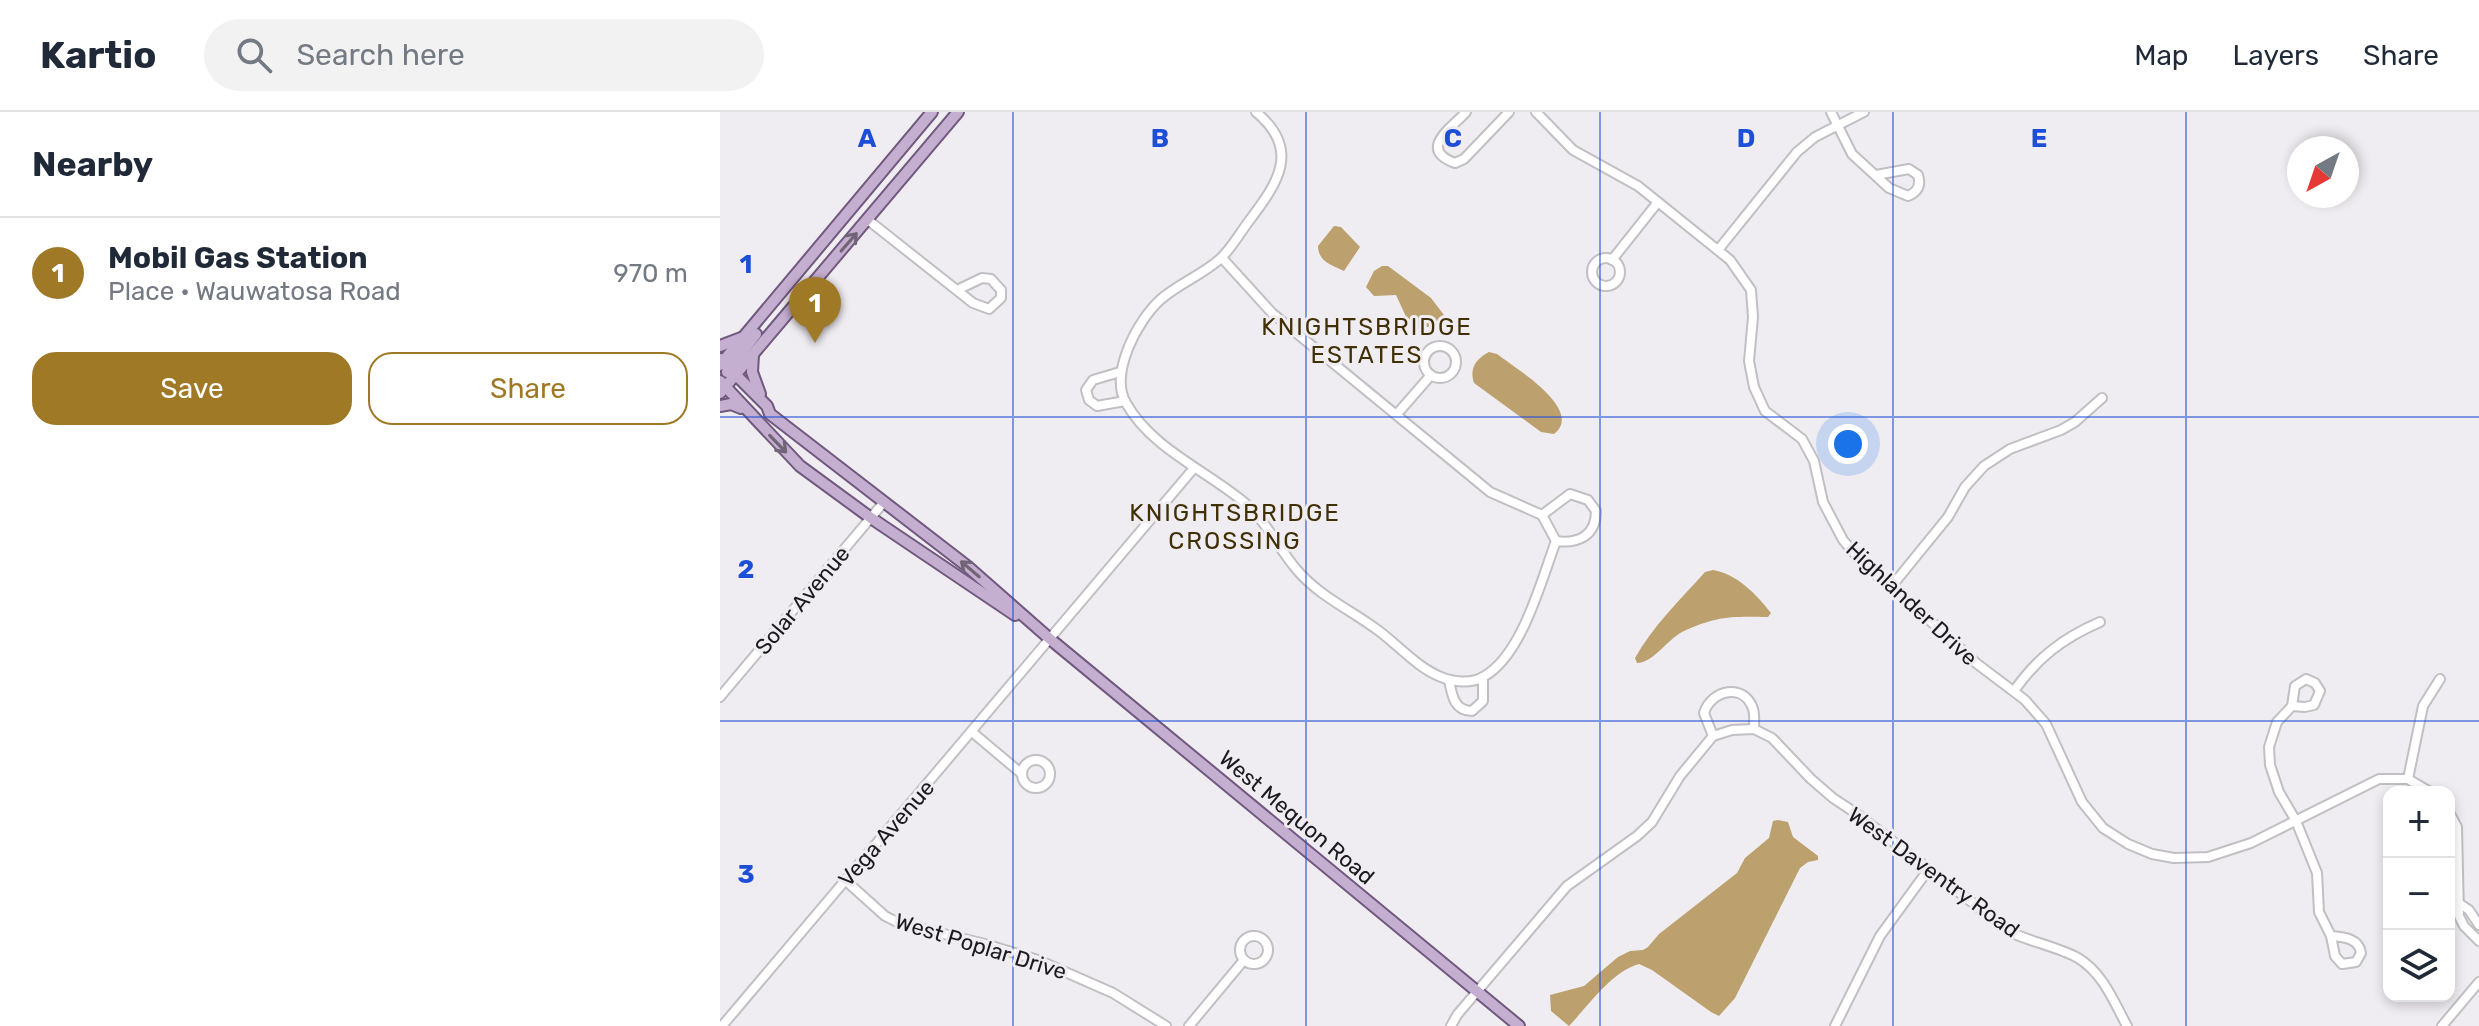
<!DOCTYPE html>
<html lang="en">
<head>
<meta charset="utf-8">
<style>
  body { margin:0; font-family:Rubik,sans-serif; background:#f2f2f3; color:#1f2937 }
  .controls { position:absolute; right:24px; bottom:24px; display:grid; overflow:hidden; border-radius:16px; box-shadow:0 4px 12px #0003 }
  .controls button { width:72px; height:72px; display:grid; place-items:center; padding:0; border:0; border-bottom:2px solid #e0e1e3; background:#fff; color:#1f2937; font:40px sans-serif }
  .compass { position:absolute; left:1567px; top:24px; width:72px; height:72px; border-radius:50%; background:#fff; box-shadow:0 4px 12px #0003; rotate:220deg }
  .you { position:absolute; left:1128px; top:332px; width:28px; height:28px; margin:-20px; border:6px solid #fff; border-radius:50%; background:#1a73e8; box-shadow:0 0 0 12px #1a73e833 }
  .badge { display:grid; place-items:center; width:52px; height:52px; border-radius:50%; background:#9f7926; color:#fff; font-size:26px; font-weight:700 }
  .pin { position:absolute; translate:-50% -66px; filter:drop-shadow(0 2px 4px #0008) }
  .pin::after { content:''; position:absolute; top:42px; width:28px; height:24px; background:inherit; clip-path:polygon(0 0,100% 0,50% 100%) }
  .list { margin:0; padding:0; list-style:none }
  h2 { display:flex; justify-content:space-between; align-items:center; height:104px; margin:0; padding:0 32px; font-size:34px }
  h2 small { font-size:26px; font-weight:400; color:#747a83 }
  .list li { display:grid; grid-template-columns:52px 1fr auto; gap:24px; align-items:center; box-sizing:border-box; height:112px; padding:0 32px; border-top:2px solid #e0e1e3 }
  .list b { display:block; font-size:30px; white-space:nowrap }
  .list p { margin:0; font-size:26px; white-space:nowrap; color:#747a83 }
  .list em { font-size:26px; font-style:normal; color:#747a83 }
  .actions { display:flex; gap:16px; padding:24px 32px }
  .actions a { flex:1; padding:18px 0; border:2px solid #9f7926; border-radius:24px; text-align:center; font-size:28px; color:#9f7926 }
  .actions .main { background:#9f7926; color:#fff }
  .icon { flex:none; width:44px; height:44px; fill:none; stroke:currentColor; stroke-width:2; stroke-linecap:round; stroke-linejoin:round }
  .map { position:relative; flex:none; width:1759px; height:914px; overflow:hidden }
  header { display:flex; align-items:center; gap:48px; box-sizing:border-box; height:112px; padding:0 40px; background:#fff; border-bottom:2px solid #e0e1e3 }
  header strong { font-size:38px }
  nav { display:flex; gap:44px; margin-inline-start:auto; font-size:28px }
  .search { width:560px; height:72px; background:#f2f2f3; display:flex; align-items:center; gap:20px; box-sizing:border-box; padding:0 28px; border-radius:44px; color:#747a83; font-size:30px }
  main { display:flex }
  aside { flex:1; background:#fff }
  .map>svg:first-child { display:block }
</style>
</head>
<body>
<header>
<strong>Kartio</strong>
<div class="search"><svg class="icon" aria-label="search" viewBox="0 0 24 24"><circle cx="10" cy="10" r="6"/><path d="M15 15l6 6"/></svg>Search here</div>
<nav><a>Map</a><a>Layers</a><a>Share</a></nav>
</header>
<main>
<aside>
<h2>Nearby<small></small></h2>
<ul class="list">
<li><span class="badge">1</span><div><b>Mobil Gas Station</b><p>Place · Wauwatosa Road</p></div><em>970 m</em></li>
</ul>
<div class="actions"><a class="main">Save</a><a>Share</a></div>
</aside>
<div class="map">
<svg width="1759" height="914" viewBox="0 0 1759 914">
  <rect width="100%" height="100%" fill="#f0edf2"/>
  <g fill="#bca06d">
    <path d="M614,114l7,1 19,20 -16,24c-13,-6 -26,-10 -26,-25z"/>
    <polygon points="662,154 668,154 711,186 724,203 712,214 698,217 689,211 676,183 654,184 646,175 654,159"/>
    <path d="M769,240l8,2c18,14 88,56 57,80l-13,-2 -67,-49c-5,-15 2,-24 15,-31z"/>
    <path d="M993,458c24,4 43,24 58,43l-3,4c-36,-1 -53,-1 -86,15 -15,8 -29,31 -45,31l-2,-5c18,-32 45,-58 70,-86z"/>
    <path d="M1058,708l10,2 5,15 25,19v4l-10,2 -8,6 -65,130 -16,18 -8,-4 -59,-42 -13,-6c-28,8 -50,41 -70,62l-18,-15 -1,-16 34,-9 34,-29 12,-6 13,-1 5,-3 11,-13 78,-61 8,-15 24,-20 4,-17z"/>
  </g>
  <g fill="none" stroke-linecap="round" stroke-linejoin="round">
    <g stroke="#c2bfc4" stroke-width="12">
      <g id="minor">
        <path d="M746,0c-14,16 -49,37 -11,51l9,-4 45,-47"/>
        <polyline points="816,0 853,38 918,74 1010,148 1031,178 1033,205 1029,249 1034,275 1045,299 1082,327 1094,349 1103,390 1123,428 1144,453 1205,504 1256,551 1305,588 1326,612 1362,690 1383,716 1408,732 1432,742 1454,746 1488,745 1531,731 1659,667 1688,667 1710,680"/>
        <path d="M1111,0l21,42 37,34 19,8c10,-4 13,-11 10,-21l-9,-6 -33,6"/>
        <polyline points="148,108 253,191 269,197 281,186 281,178 271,167 262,166 237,178"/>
        <polyline points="998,138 1077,40 1095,25 1144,0"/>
        <path d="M502,146l50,55 195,160 23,19 52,23 14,26c-15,40 -34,115 -73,136 -12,7 -30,5 -42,0 -23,-9 -42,-31 -62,-46 -28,-21 -60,-35 -82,-61 -19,-22 -30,-48 -52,-67 -39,-33 -93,-54 -119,-100 -17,-30 12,-83 34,-103 18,-16 42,-25 60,-41 11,-10 20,-26 29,-38 28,-37 53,-71 7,-109"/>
        <circle cx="886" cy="160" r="14"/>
        <polyline points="892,148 938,90"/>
        <circle cx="720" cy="250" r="16"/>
        <polyline points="400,260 373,268 366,278 369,288 377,294 405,289"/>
        <polyline points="677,302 711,263"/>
        <path d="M822,403l28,-21 18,6 8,11c0,25 -18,33 -40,30"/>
        <polyline points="1171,475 1228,405 1245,375 1264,354 1290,337 1341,318 1355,310 1382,286"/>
        <path d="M729,568c3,15 5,31 23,31l11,-10v-24"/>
        <path d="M1294,579c23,-33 49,-53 86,-69"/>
        <polyline points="0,585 164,390"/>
        <path d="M1572,594l13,1 9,-2 6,-14 -5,-8 -9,-4 -11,7 -3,20 -15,16 -8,25 1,18 9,27 17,29 21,52 2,39 12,24 4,20 7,8 14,-2 5,-9c-2,-15 -18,-16 -30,-17"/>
        <polyline points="252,620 302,662"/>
        <path d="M993,624l-9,-23c7,-23 40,-31 49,-4 2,6 1,13 1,20"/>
        <circle cx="316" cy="662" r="14"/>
        <polyline points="1688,667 1703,594 1720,567"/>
        <polyline points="1729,700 1737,715 1739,804 1744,814 1759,829"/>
        <polyline points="125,768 165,804 179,811 265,832 318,848 393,881 446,914"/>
        <polyline points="1740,792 1749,798 1759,813"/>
        <circle cx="534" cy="838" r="14"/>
        <polyline points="2,914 474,356"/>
        <polyline points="469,914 524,848"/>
        <path d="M731,914l6,-11 110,-129 70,-50 15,-14 28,-46 33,-40 19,-6 22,-1 18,9 39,41 22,19 24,16 155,119c20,9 49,15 66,25 25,15 36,44 49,68"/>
        <polyline points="1115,914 1160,824 1208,758"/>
        <polyline points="1722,914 1759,870"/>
      </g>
    </g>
    <g stroke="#71587e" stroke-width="14">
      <g id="major">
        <polyline points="0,234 21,226"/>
        <polyline points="33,243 32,260 40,282"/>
        <polyline points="0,247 47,294 50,302 247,454 330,527 799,914"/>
        <polyline points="0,253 212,0"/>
        <polyline points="7,260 36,222"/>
        <polyline points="0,269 80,354 151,406 295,503"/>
        <polyline points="0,281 238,0"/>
        <polyline points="0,294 11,292 21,296"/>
      </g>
    </g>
    <use href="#minor" stroke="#fff" stroke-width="8"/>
    <use href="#major" stroke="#c5afd1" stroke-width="10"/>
  </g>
  <defs><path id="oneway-shaft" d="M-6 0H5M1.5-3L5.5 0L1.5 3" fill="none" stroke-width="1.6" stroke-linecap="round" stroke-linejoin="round" transform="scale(2)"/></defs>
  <g stroke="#706476">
    <use href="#oneway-shaft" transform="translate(129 130) rotate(-49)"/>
    <use href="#oneway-shaft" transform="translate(58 332) rotate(46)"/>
    <use href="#oneway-shaft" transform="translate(250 457) rotate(-140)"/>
  </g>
  <path fill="none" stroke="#1d4ed8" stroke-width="2" stroke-opacity="0.55" d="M293,0v914M586,0v914M880,0v914M1173,0v914M1466,0v914M0,305h1759M0,609h1759"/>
  <g text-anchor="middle" stroke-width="6" stroke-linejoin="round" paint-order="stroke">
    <g font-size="22" fill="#1b1a1c" stroke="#f0edf2">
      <text transform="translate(82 488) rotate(-50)" y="8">Solar Avenue</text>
      <text transform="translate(1192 491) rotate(43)" y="8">Highlander Drive</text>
      <text transform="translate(577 705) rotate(40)" y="8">West Mequon Road</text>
      <text transform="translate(166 721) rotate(-49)" y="8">Vega Avenue</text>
      <text transform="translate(1214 760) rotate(36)" y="8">West Daventry Road</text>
      <text transform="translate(261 834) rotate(17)" y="8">West Poplar Drive</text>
    </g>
    <g font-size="24" letter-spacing="2" fill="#412f06" stroke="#f0edf2">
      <text x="647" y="223">KNIGHTSBRIDGE<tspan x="647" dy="28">ESTATES</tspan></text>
      <text x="515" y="409">KNIGHTSBRIDGE<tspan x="515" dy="28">CROSSING</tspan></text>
    </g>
  </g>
  <g font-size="26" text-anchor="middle" font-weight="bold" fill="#1d4ed8" stroke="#f0edf2" stroke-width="6" stroke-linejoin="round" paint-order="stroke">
    <text x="147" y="35">A</text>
    <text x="440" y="35">B</text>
    <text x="733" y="35">C</text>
    <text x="1026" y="35">D</text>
    <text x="1319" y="35">E</text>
    <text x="26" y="161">1</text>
    <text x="26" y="466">2</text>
    <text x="26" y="771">3</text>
  </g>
</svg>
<div class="controls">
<button>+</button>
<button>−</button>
<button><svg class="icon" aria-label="layers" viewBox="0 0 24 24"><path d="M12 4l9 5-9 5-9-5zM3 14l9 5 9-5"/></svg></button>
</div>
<svg class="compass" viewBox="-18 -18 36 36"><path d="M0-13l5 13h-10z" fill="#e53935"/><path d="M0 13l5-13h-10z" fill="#747a83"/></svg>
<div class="you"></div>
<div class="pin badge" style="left:95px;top:231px">1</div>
</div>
</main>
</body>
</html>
